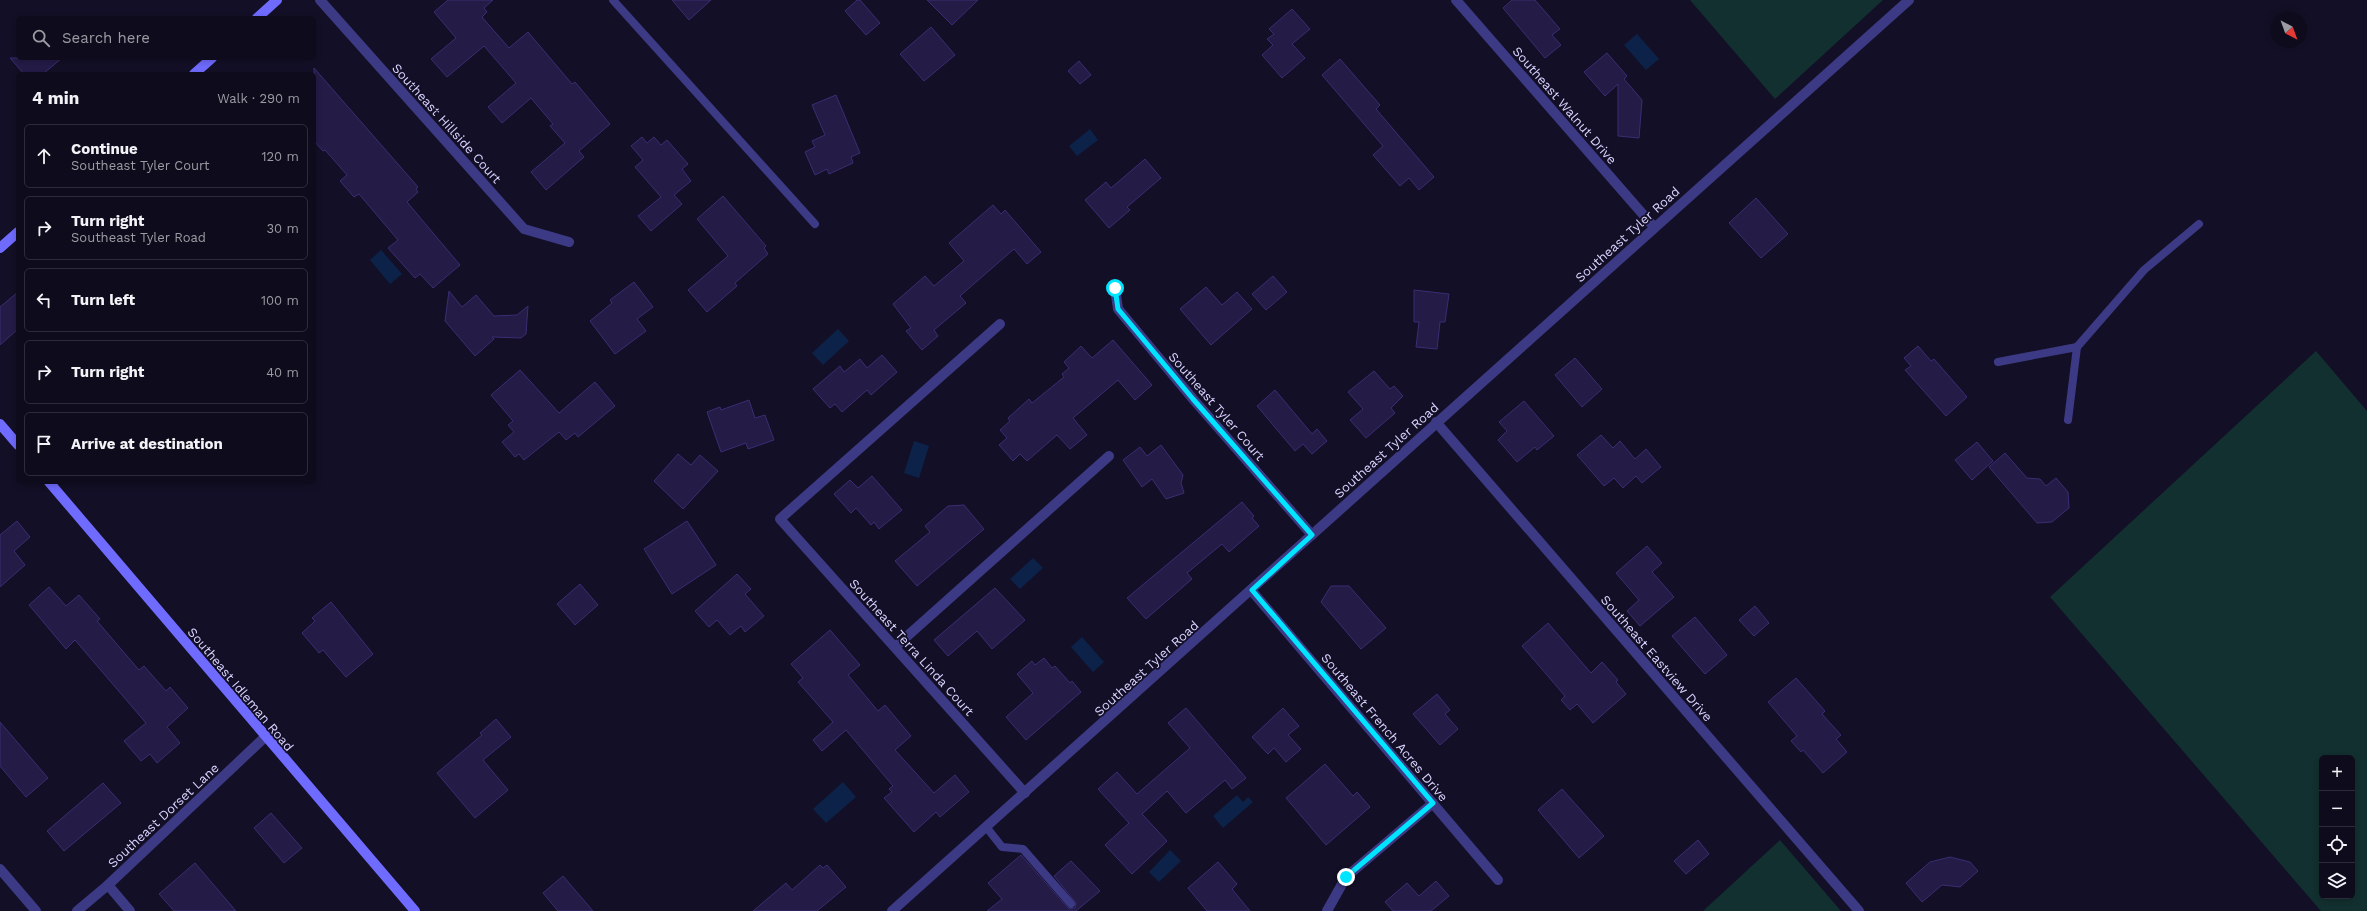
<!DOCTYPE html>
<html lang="en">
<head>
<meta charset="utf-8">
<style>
  body { margin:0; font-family:"Work Sans",sans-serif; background:#1c1929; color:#f1f3f6 }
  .controls { position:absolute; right:12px; bottom:12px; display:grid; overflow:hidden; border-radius:6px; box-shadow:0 2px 6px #0003 }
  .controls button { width:36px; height:36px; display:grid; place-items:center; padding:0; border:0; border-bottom:1px solid #2e2b3b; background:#0e0b1c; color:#f1f3f6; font:20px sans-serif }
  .compass { position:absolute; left:2271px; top:12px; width:36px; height:36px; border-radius:50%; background:#0e0b1c; box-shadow:0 2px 6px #0003; rotate:139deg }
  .stop { position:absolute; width:12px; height:12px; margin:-9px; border:3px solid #00e5ff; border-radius:50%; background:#fff }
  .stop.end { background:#00e5ff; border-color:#fff; box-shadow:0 1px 4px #0008 }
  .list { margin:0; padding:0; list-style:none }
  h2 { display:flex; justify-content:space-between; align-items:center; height:52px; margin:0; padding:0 16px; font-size:17px }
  h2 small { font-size:13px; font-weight:400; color:#9b9ba3 }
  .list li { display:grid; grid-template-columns:26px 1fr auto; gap:12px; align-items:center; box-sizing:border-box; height:64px; margin:0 8px 8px; padding:0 8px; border:1px solid #2e2b3b; border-radius:6px }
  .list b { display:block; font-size:15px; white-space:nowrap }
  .list p { margin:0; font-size:13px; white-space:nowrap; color:#9b9ba3 }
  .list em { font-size:13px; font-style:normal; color:#9b9ba3 }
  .icon { flex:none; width:22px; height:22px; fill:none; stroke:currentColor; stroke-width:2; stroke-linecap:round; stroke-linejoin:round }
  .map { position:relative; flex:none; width:2367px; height:911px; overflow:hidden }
  .search { position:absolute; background:#0e0b1c; box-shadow:0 2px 6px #0003; left:16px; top:16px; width:300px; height:44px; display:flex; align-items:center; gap:10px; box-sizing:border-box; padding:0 14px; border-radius:6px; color:#9b9ba3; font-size:15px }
  .panel { position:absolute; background:#0e0b1c; box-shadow:0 2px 6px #0003; left:16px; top:72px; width:300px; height:412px; border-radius:6px }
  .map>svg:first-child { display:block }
</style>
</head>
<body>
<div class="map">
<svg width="2367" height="911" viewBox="0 0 2367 911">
  <rect width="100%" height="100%" fill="#130f26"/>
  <g fill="#12302f" fill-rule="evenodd">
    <polygon points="1690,0 1883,0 1775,99"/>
    <path d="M2316,351l51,60v500h-46l-271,-314zM2322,758h30v138h-30z"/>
    <polygon points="1780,840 1841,911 1703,911"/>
  </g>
  <g fill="#0c2248">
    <polygon points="1637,34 1659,59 1646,70 1624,45"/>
    <polygon points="1090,129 1098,140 1077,156 1069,146"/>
    <polygon points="381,250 402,274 390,284 370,260"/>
    <polygon points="838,329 849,341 823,365 812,353"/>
    <polygon points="914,441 929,446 919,478 904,473"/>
    <polygon points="1033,558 1043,568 1020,589 1010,579"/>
    <polygon points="1082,637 1104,662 1093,672 1071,647"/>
    <polygon points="843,782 856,797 826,823 813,809"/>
    <polygon points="1237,795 1243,802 1248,797 1253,802 1223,828 1213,816"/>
    <polygon points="1170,850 1181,861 1159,882 1149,872"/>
  </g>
  <g fill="#241b47" stroke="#3b2d73">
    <polygon points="448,0 493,0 484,8 487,12 482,17 509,48 528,32 572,84 575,82 610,124 579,151 584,157 546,190 531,172 565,143 550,126 553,124 531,98 502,123 488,107 516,83 484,46 447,77 431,59 456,38 434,12"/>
    <polygon points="672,0 711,0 689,20"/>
    <polygon points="857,0 860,0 880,23 866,35 845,11"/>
    <polygon points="927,0 978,0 952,25"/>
    <polygon points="1512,0 1535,0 1560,29 1552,35 1561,45 1545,58 1503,8"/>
    <polygon points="1292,9 1310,29 1292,44 1305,58 1282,78 1262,55 1273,45 1267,39 1274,34 1269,29"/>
    <polygon points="931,27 955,55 924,81 900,54"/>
    <polygon points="1607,53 1627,76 1624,79 1642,100 1639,138 1618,136 1618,84 1605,96 1584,72"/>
    <polygon points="10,58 62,58 43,74 24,74"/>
    <polygon points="1340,59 1380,105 1376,109 1434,177 1419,190 1409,178 1400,186 1373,155 1383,146 1322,75"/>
    <polygon points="1079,61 1091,75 1080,84 1068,71"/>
    <polygon points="314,68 418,187 416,189 418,192 407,202 460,265 433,288 420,274 415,278 388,248 398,240 359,194 354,197 340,181 347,175 325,150 323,151 314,141"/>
    <polygon points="836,95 860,153 851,157 853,163 829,174 827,169 815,175 805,152 815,147 812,141 825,135 812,105"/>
    <polygon points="642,137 647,143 654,137 661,145 667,140 688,164 682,169 691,181 674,195 682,204 651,231 638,216 661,197 635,167 643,160 631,146"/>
    <polygon points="1145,159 1161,178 1127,207 1130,210 1109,228 1085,200 1106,182 1111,188"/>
    <polygon points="723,196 766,246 764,248 768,254 735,283 737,286 707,312 688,290 728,256 697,219"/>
    <polygon points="1756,198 1788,234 1761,258 1729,223"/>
    <polygon points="993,205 1001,214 1005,210 1041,252 1027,264 1014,249 960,296 966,303 934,330 938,336 922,350 906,331 911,328 893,304 925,276 934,286 964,261 949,243"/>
    <polygon points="1273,276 1287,292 1266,310 1252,294"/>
    <polygon points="634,282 653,307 637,319 646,331 615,354 590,321 612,303 610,300"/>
    <polygon points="1206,287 1222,305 1237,292 1252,309 1211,345 1180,309"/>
    <polygon points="1414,290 1449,294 1445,322 1440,322 1437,349 1416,347 1419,322 1414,322"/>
    <polygon points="449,291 462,307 476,295 494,316 517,315 528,306 526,334 521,338 492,337 494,339 475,356 445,321"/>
    <polygon points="18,292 18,329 0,345 0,307"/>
    <polygon points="1113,340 1152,385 1135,400 1118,380 1073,418 1087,435 1070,449 1057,435 1027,461 1020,454 1013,461 999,445 1007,438 1000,430 1010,421 1008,418 1029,399 1032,403 1064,377 1062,374 1069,368 1064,362 1081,346 1092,358"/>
    <polygon points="1918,346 1931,361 1934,359 1967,397 1946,416 1905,370 1911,366 1904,358"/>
    <polygon points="882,355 897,372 871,395 867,390 842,412 835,404 830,408 813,389 840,366 844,372 860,359 867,368"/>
    <polygon points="1575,358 1602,389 1582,407 1555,375"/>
    <polygon points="520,370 559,413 595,382 615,406 578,437 575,433 566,440 559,432 524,460 519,454 515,457 502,442 514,432 508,425 513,421 491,395"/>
    <polygon points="1374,371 1390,389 1394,386 1403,396 1391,408 1395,413 1366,438 1350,420 1363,409 1348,392"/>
    <polygon points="1275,390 1312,434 1317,429 1327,441 1312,454 1303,444 1295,451 1257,406"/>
    <polygon points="749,400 755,418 765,415 774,440 748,449 746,443 721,452 707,412 720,407 721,410"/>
    <polygon points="1524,401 1554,436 1537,450 1535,447 1517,462 1498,440 1507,431 1499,422"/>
    <polygon points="1601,435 1613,448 1620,441 1635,459 1646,449 1661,467 1642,483 1636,476 1623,488 1614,478 1604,486 1577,455"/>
    <polygon points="1977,442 1993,461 1972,480 1955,460"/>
    <polygon points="1161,445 1183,475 1181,483 1184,493 1166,499 1152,479 1142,487 1123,460 1140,447 1147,456"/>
    <polygon points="2005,453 2027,478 2040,479 2046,486 2056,478 2068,492 2069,508 2052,522 2037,523 1989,467"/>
    <polygon points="678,454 691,465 700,455 718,471 683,509 654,481"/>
    <polygon points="872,476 902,510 879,529 874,522 871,525 856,508 851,513 834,494 850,480 858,488"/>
    <polygon points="1242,502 1254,516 1252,518 1259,526 1229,552 1222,544 1187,573 1192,579 1146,619 1127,598"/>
    <polygon points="964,505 984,529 917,586 895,561 930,532 925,526 948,506"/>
    <polygon points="17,521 30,537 14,551 25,565 0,587 0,535"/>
    <polygon points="687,521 716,565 672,594 644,549"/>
    <polygon points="1647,546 1662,563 1652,572 1674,597 1640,626 1627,611 1639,600 1616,573"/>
    <polygon points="737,574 751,589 745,594 764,616 745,632 741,626 730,635 717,620 709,627 695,611"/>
    <polygon points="580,584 598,605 575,625 557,604"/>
    <polygon points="1331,586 1349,586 1386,628 1361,649 1321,602"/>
    <polygon points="49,587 66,606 79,595 100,619 97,621 139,670 144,666 166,691 170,687 188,708 167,727 180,743 157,763 150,754 141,761 124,741 146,723 75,640 66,649 29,605"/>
    <polygon points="995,588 1025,620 992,649 977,631 948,656 934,640"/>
    <polygon points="331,602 373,654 346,677 323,650 319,653 302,633 315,621 312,618"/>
    <polygon points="1755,606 1769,623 1754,636 1739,620"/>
    <polygon points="1695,617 1727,655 1705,674 1672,636"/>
    <polygon points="1548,623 1591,673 1602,662 1618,680 1616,682 1626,694 1593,723 1577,704 1570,710 1561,700 1565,696 1522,646"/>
    <polygon points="830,630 860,665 848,675 878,711 885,705 911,736 895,750 934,793 955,775 969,792 940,817 936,812 914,832 884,798 892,792 889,789 893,786 846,730 822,751 813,740 833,722 798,682 803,678 791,664"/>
    <polygon points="1044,658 1052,668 1055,666 1070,683 1072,681 1081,692 1026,740 1006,717 1033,693 1017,674 1032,661 1035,665"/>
    <polygon points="1796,678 1825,711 1822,714 1841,735 1836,739 1847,752 1823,773 1803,750 1801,752 1791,741 1797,736 1768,702"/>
    <polygon points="1437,694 1450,710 1445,714 1458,729 1440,745 1413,714"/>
    <polygon points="1186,708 1246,778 1232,789 1225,780 1186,813 1167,791 1142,814 1167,841 1132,874 1105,845 1129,823 1098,789 1117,772 1137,794 1190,748 1168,723"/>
    <polygon points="1283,708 1299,726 1288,735 1301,749 1286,762 1274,748 1268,754 1252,737"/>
    <polygon points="496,719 511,737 483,760 508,790 475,818 437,773 482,735 480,733"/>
    <polygon points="0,722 48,778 26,797 0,766"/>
    <polygon points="1325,764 1353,796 1357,792 1370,807 1326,845 1286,798"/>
    <polygon points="103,783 121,803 64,851 47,831"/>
    <polygon points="1562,789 1604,836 1579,858 1538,810"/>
    <polygon points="271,813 302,848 284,863 254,828"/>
    <polygon points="1698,840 1709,854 1686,874 1674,861"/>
    <polygon points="1021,855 1069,909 1075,908 1076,903 1054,876 1071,861 1100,891 1076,911 987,911 1002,899 988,883"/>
    <polygon points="1950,857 1970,862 1978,871 1960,887 1942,885 1922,902 1906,883 1930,862"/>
    <polygon points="1218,862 1237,884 1232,889 1250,911 1207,911 1188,888"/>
    <polygon points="195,863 236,911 174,911 159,894"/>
    <polygon points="820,865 823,868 827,865 846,887 817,911 753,911 786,883 792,890"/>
    <polygon points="563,876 593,911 558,911 543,893"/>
    <polygon points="1436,881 1449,896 1431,911 1393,911 1385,902 1407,883 1419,896"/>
  </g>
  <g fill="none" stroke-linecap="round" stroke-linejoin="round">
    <g stroke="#3d3a85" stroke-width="8">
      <polyline points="613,0 815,224"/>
      <polyline points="1998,362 2077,347"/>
      <polyline points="2068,420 2077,347 2144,270 2199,224"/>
      <polyline points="987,828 1002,847 1023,849 1071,904"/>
    </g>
    <g stroke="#3d3a85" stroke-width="10">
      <polyline points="320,0 524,229 569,242"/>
      <polyline points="1456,0 1654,227"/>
      <polyline points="1115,288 1118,309 1193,399 1312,535"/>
      <polyline points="1000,324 780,519 1025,793"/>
      <polyline points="1436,422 1859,911"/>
      <polyline points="1251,590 1498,880"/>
      <polyline points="895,647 1109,456"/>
      <polyline points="0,869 36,911"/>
      <polyline points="108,885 130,911"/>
      <polyline points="77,911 108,885 265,737"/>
      <polyline points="892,911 1909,0"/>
      <polyline points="1327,911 1346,877 1433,803"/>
    </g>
    <g stroke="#6f6bff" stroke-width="10">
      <polyline points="257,18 277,0"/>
      <polyline points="194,74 212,58"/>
      <polyline points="0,248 18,232"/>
      <polyline points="0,424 18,445"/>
      <polyline points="49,482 415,911"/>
    </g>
  </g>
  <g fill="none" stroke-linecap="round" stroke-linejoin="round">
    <polyline stroke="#00e5ff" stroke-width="5" points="1115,288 1118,309 1193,399 1312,535 1252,590 1433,803 1346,877"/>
  </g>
  <g text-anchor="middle" stroke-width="3.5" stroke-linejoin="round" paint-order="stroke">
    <g font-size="13" fill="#d9d4ff" stroke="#130f26">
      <text transform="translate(1565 105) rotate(49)" y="5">Southeast Walnut Drive</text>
      <text transform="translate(447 123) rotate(48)" y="5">Southeast Hillside Court</text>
      <text transform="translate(1627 234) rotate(-42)" y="5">Southeast Tyler Road</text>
      <text transform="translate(1217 406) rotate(49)" y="5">Southeast Tyler Court</text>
      <text transform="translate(1386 450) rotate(-42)" y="5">Southeast Tyler Road</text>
      <text transform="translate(912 647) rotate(48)" y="5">Southeast Terra Linda Court</text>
      <text transform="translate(1657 658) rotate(49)" y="5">Southeast Eastview Drive</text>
      <text transform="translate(1146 668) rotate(-42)" y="5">Southeast Tyler Road</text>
      <text transform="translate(241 689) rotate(50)" y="5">Southeast Idleman Road</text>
      <text transform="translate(1385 727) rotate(50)" y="5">Southeast French Acres Drive</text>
      <text transform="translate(163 815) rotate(-43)" y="5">Southeast Dorset Lane</text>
    </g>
  </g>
</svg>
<div class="controls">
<button>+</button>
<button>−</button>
<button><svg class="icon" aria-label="locate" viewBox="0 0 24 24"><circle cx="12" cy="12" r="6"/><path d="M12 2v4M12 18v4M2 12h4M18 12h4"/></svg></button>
<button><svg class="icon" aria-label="layers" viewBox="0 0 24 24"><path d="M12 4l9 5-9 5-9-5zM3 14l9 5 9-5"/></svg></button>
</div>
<svg class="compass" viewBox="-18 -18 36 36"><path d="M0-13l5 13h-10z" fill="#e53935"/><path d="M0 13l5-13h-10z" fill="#9b9ba3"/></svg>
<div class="stop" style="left:1115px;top:288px"></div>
<div class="stop end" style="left:1346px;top:877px"></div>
<div class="search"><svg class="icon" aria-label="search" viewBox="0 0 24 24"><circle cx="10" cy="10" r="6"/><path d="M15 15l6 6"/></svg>Search here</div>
<section class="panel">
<h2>4 min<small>Walk · 290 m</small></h2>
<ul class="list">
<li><svg class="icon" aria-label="ahead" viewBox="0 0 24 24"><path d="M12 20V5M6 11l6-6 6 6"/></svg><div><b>Continue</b><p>Southeast Tyler Court</p></div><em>120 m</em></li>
<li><svg class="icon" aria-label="right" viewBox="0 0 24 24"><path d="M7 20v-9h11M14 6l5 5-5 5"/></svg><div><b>Turn right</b><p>Southeast Tyler Road</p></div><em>30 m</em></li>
<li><svg class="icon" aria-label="left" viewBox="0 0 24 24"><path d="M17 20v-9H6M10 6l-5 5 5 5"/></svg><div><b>Turn left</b></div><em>100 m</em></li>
<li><svg class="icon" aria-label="right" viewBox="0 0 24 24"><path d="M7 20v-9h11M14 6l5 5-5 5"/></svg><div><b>Turn right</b></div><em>40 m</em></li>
<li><svg class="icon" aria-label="arrive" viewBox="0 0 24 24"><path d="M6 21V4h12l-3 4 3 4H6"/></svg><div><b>Arrive at destination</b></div></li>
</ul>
</section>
</div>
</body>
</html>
